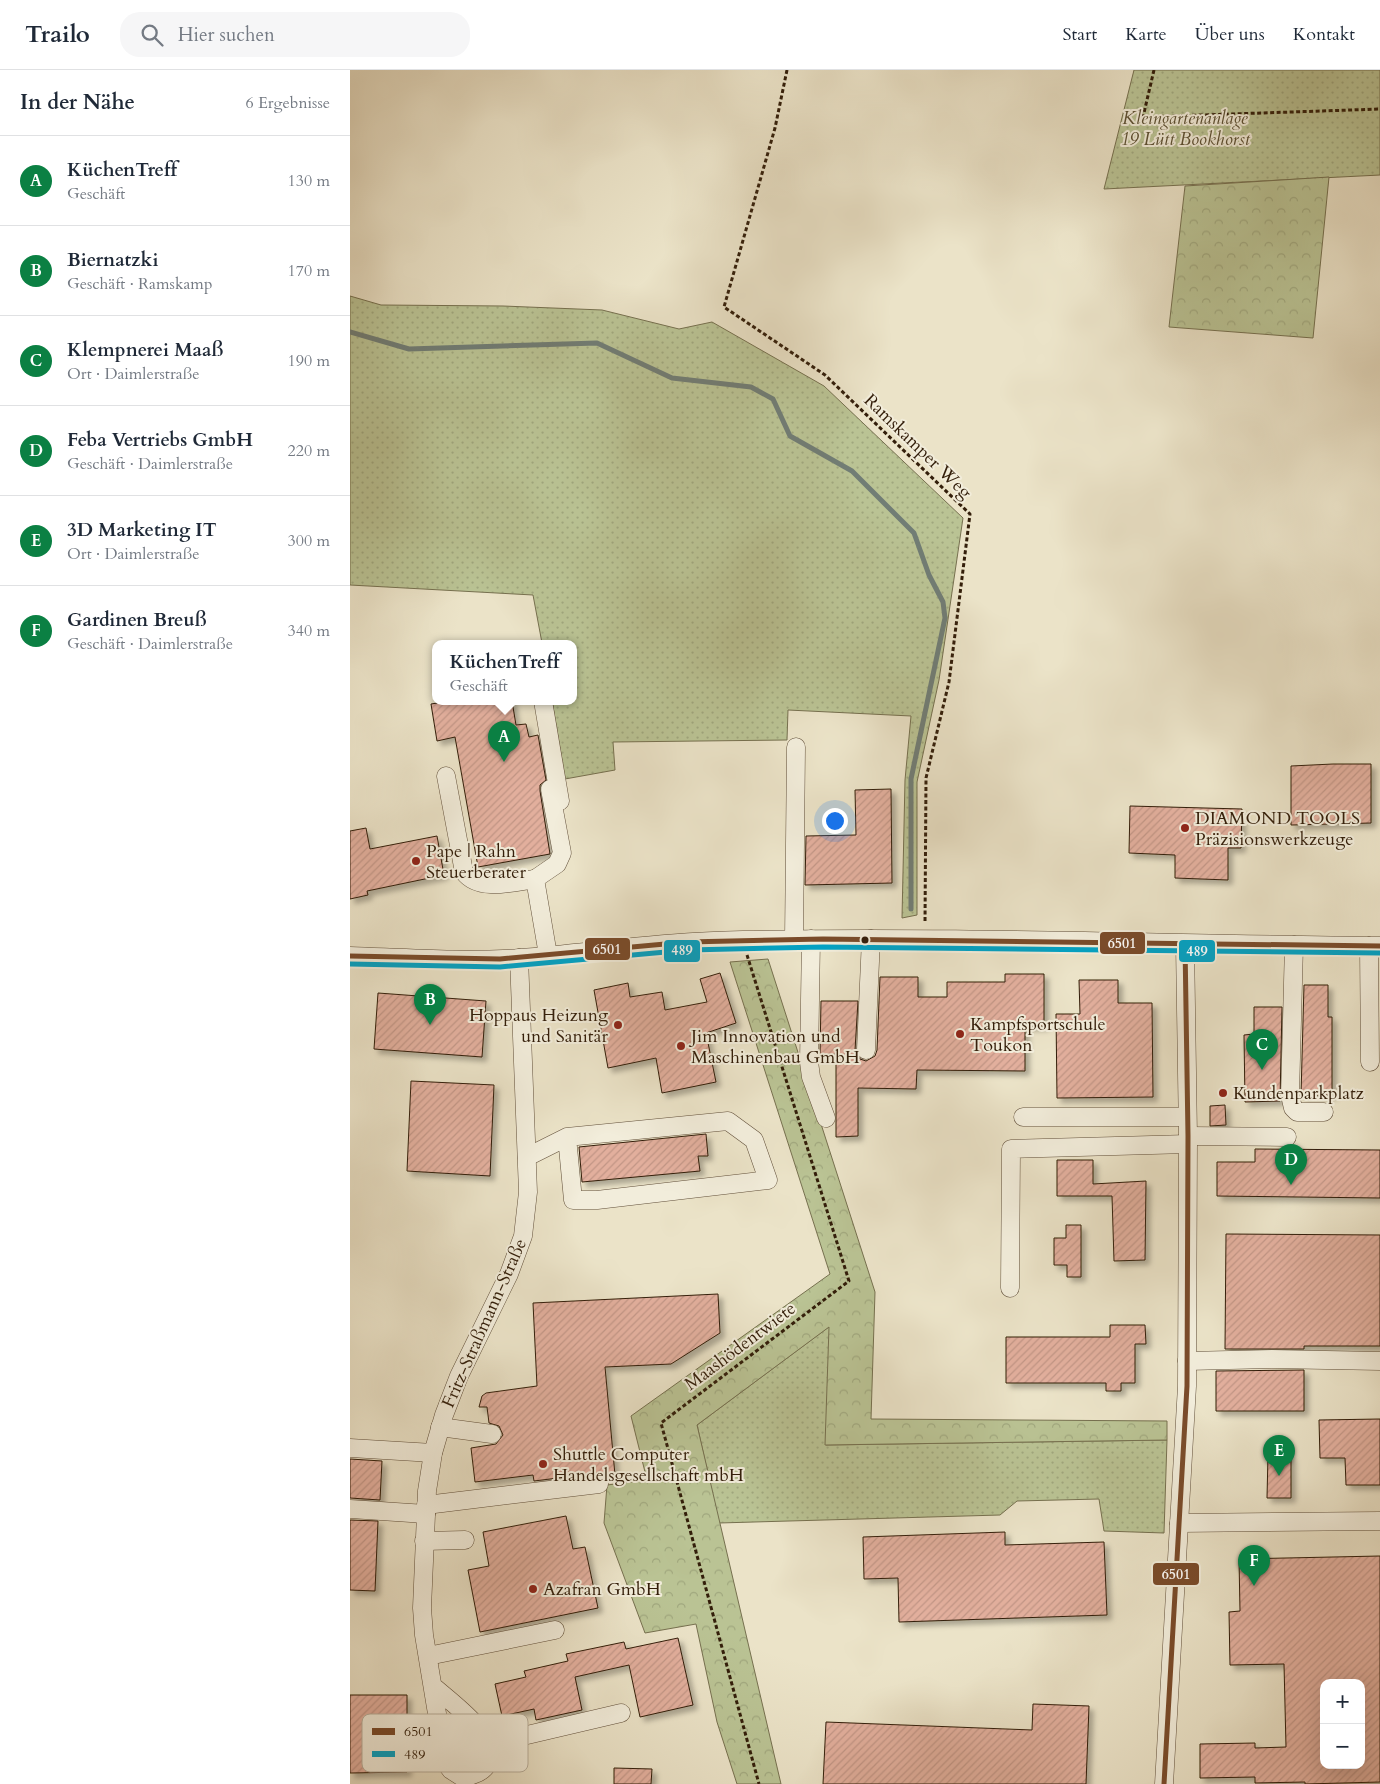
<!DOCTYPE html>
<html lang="de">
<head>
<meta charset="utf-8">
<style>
  body { margin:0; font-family:Cardo,serif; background:#f6f6f7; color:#1f2937 }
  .controls { position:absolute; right:15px; bottom:15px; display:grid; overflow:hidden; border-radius:10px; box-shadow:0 5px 20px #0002 }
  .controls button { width:45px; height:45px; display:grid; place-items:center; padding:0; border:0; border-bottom:1px solid #e0e1e3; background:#fff; color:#1f2937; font:25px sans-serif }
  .you { position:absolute; left:484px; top:750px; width:18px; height:18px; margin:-12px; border:4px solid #fff; border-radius:50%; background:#1a73e8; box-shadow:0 0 0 8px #1a73e833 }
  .badge { display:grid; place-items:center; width:32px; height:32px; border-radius:50%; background:#0b8043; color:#fff; font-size:16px; font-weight:700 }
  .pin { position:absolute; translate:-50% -41px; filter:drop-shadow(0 1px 2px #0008) }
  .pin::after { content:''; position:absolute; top:26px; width:18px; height:15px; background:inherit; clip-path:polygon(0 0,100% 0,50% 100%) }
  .popup { position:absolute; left:82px; top:570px; width:145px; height:65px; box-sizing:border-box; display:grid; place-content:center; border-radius:10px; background:#fff; filter:drop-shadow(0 1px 4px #0005); font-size:16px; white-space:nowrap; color:#747a83 }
  .popup b { font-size:19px; color:#1f2937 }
  .popup::after { content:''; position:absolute; left:50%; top:100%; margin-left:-10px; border:10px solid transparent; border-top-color:#fff }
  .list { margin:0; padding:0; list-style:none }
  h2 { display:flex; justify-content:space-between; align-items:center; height:65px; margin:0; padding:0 20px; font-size:21px }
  h2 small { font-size:16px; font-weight:400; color:#747a83 }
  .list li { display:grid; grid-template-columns:32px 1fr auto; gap:15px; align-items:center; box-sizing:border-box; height:90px; padding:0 20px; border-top:1px solid #e0e1e3 }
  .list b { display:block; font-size:19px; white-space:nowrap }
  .list p { margin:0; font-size:16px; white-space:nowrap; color:#747a83 }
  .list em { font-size:16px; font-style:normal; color:#747a83 }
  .icon { flex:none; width:28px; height:28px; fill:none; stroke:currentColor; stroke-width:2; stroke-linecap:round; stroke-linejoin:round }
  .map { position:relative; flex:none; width:1030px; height:1714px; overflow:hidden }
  header { display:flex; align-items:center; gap:30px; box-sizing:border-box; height:70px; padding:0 25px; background:#fff; border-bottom:1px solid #e0e1e3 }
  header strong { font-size:24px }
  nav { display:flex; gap:28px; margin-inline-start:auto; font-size:18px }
  .search { width:350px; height:45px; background:#f6f6f7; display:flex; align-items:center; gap:12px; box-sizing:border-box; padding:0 18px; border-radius:20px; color:#747a83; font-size:19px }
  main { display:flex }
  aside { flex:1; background:#fff }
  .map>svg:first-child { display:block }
</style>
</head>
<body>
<header>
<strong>Trailo</strong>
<div class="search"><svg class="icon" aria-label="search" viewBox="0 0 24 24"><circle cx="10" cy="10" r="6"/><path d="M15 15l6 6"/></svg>Hier suchen</div>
<nav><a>Start</a><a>Karte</a><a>Über uns</a><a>Kontakt</a></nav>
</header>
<main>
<aside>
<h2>In der Nähe<small>6 Ergebnisse</small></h2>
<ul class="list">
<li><span class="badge">A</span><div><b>KüchenTreff</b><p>Geschäft</p></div><em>130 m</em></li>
<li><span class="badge">B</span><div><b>Biernatzki</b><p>Geschäft · Ramskamp</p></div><em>170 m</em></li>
<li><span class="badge">C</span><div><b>Klempnerei Maaß</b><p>Ort · Daimlerstraße</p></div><em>190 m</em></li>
<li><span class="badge">D</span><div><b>Feba Vertriebs GmbH</b><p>Geschäft · Daimlerstraße</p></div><em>220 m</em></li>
<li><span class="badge">E</span><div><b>3D Marketing IT</b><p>Ort · Daimlerstraße</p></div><em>300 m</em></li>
<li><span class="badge">F</span><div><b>Gardinen Breuß</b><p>Geschäft · Daimlerstraße</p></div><em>340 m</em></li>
</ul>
</aside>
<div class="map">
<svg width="1030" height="1714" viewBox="0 0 1030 1714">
  <defs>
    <pattern id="grass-dots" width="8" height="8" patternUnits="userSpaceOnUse" patternTransform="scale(1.25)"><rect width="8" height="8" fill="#bac394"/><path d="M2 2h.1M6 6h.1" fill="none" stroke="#a0a77e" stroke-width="1.8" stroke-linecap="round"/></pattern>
    <pattern id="forest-crowns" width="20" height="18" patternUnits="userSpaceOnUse" patternTransform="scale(1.25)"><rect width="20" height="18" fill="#bac394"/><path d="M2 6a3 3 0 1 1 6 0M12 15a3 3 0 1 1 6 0" fill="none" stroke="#a0a77e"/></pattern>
    <pattern id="building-hatch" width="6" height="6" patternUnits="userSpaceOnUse" patternTransform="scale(1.25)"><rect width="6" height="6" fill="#e2af9d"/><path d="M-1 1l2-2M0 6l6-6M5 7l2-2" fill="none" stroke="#c29686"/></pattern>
    <filter id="shadow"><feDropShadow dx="4.5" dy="4.5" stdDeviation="2.5" flood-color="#0004"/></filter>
  </defs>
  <rect width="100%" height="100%" fill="#ebe3c8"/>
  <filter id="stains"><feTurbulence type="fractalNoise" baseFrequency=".004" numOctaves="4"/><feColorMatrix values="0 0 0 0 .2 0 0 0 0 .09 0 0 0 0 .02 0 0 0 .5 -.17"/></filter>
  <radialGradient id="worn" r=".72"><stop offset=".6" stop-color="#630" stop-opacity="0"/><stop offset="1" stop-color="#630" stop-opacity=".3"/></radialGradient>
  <g fill="url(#grass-dots)" stroke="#76704f">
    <polygon points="784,0 1030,0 1030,105 754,119"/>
    <polygon points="0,226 31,235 153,236 252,240 329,259 362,252 474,316 613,448 589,610 567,712 567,845 552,848 555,710 561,646 438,640 437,670 263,672 265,700 215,709 202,631 223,631 223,573 192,573 183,525 0,515"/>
    <polygon points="480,1256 476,1375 817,1370 814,1463 754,1461 749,1429 667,1431 650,1445 369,1453 347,1355"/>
  </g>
  <g fill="url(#forest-crowns)" stroke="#76704f">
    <polygon points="979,107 963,268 819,257 835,116"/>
    <polygon points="418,889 525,1222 521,1349 817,1351 817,1370 475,1375 479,1257 347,1355 431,1714 387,1714 367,1652 346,1554 295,1563 254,1453 257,1415 297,1410 281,1346 480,1204 380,892"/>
  </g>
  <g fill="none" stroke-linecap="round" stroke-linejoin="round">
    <polyline stroke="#717d75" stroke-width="5" points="0,262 59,279 247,273 322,308 401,317 423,329 440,366 502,401 564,463 579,505 593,532 595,548 561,709 561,839"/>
  </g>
  <g fill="url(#building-hatch)" stroke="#331e0a" fill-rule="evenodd" filter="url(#shadow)">
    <polygon points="100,631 162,631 166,655 176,654 179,667 188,665 196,710 190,715 190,721 200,784 128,797 105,667 87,671 81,634"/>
    <polygon points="983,694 1021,694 1021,753 941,755 941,696"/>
    <polygon points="541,719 542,813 455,815 456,766 506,765 505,720"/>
    <polygon points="780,736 892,739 891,778 878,778 878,810 825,808 825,785 779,783"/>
    <polygon points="16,758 20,779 87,766 94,805 17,821 18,825 0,829 0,761"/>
    <polygon points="370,903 386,953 356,963 366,1012 312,1023 306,988 258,998 244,920 278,913 280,927 312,922 315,940 357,932 350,909"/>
    <polygon points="655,904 694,904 694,956 675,956 675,1001 567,1000 566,1019 508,1018 508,1066 486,1067 486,984 470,985 471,931 508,931 505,980 510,989 516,991 525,986 527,980 530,907 568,907 568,927 597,927 597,912 655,912"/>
    <polygon points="729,910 768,910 768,933 802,933 803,1027 707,1028 706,944 730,944"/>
    <polygon points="954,915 978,915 978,947 982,947 982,1025 951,1025"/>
    <polygon points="28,923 136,931 132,987 24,979"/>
    <polygon points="904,937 932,937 930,1031 895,1032 894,965 904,964"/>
    <polygon points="61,1011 144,1015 140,1106 57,1101"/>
    <polygon points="875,1035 876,1055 860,1056 860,1036"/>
    <polygon points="356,1064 358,1086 348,1086 350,1101 232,1112 229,1077"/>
    <polygon points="905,1079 1030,1080 1030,1128 867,1126 867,1092 905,1092"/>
    <polygon points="707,1090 743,1090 743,1114 796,1111 795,1190 764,1191 762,1126 707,1126"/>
    <polygon points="716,1155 731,1155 731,1207 717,1207 717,1195 704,1195 704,1168 716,1168"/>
    <polygon points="876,1164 1030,1165 1030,1276 954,1276 954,1279 875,1279"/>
    <polygon points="368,1224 370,1263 321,1294 255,1297 265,1405 256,1406 248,1403 184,1411 183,1405 125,1412 121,1378 146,1374 153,1365 149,1356 139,1353 137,1337 129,1337 132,1326 136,1323 187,1316 183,1233"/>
    <polygon points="760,1255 795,1255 796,1274 785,1274 785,1313 771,1313 771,1321 756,1321 756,1313 656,1313 656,1267 760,1267"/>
    <polygon points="954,1300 954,1341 866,1341 866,1301"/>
    <polygon points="1030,1349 1030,1415 996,1415 995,1388 970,1388 969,1350"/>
    <polygon points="918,1385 941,1385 941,1428 917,1428"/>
    <polygon points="0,1389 32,1391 30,1430 0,1428"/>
    <polygon points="216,1446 223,1479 235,1477 248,1538 130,1562 118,1500 139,1496 133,1462"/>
    <polygon points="0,1450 28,1451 25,1521 0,1520"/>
    <polygon points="655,1462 655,1475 754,1472 757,1545 549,1552 548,1508 514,1509 513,1467"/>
    <path d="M1030,1486v226l-75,2v-2l-50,1v-6l-55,1v-34l55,-1v5l31,-1 -2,-83 -54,1 -1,-53 11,-1 -1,-52zM974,1613h37v82h-37z"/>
    <polygon points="328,1568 343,1635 290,1647 279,1595 225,1607 232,1640 186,1650 184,1639 152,1646 145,1614 176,1607 174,1601 218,1591 216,1584 274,1572 276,1579"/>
    <polygon points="0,1625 57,1625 57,1702 0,1703"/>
    <polygon points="683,1634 739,1636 736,1714 473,1714 476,1652 682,1660"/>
    <polygon points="264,1698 302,1699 301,1714 264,1714"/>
  </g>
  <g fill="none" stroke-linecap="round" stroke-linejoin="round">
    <g stroke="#614f3a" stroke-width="19">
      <g id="minor">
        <polyline points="193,631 210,731"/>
        <path d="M96,706l18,96c15,20 49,10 71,7"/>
        <polyline points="461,869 459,992 461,1007 476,1048"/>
        <polyline points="444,870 446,677"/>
        <polyline points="944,875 940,1025 943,1038 947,1042 974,1042"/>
        <polyline points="1019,876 1020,992"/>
        <polyline points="198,885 185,809 207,794 212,783 200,719"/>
        <path d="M0,886c57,2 114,6 171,2 74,-6 147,-17 222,-18 212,-4 425,4 637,6"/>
        <polyline points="516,980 521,869"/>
        <polyline points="673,1047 837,1047"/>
        <polyline points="838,1066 937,1067"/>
        <polyline points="177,1087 217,1067 378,1051 404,1070 418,1110 247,1130 223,1130 217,1067"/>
        <polyline points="660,1218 661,1079 838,1074"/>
        <polyline points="837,1291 922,1289 1030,1291"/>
        <polyline points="90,1357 142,1364"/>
        <polyline points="0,1378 83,1383"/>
        <polyline points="76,1435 249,1414"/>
        <polyline points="0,1439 76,1444"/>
        <polyline points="829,1453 1030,1451"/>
        <polyline points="74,1471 115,1470"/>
        <polyline points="78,1586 205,1560"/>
        <path d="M83,1616c17,16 69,51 55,77 -5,10 -16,13 -26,14l-11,-7 -6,-8 -21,-127 -2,-27 5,-117 6,-38 11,-38 15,-39 50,-102 14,-38 5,-44 -9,-234"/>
        <polyline points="139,1674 271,1643"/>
        <polyline points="814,1714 837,1316 838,1066 835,874"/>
      </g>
    </g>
    <g stroke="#331e0a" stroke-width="3" stroke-dasharray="4 2.5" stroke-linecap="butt">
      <polyline points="437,0 425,58 374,237 475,305 620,444 599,612 576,708 575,853"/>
      <polyline points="804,0 793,47 1030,39"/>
      <polyline points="397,885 499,1211 311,1353 409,1714"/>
    </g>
    <use href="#minor" stroke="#f2eddb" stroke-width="18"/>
    <g stroke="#f2eddb" stroke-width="9">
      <g id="bus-1">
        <polyline points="0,886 150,889 337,872 473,869 1030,876"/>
        <polyline points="814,1714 837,1316 838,1066 835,874"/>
      </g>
    </g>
    <g stroke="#f2eddb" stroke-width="9">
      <polyline id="bus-2" points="0,894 150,897 338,880 473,877 1030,883"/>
    </g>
    <use href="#bus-1" stroke="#7a4b2a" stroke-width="5"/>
    <use href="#bus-2" stroke="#03a2c4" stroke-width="5"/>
  </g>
  <g fill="#8f2418" stroke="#f2eddb" stroke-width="2">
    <circle cx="835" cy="758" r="5"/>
    <circle cx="66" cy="791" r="5"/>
    <circle cx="268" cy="955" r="5"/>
    <circle cx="610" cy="964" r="5"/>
    <circle cx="331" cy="976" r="5"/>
    <circle cx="873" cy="1023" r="5"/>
    <circle cx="193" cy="1394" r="5"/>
    <circle cx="183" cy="1519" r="5"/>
  </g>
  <circle fill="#331e0a" stroke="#f2eddb" stroke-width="2" cx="515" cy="870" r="4.5"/>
  <g text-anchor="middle" stroke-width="4" stroke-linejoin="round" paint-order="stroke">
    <g font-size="18" font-style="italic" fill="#5c5033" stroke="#f2eddb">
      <text x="835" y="54">Kleingartenanlage<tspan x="835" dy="21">19 Lütt Bookhorst</tspan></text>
    </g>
    <g font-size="18" fill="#331e0a" stroke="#f2eddb">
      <text transform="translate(568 376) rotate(44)" y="6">Ramskamper Weg</text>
      <text transform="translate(134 1253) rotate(-66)" y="6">Fritz-Straßmann-Straße</text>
      <text transform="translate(390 1276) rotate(-37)" y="6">Maashödentwiete</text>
    </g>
    <g font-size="18" fill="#331e0a" stroke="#f2eddb" text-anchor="start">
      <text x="845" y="754">DIAMOND TOOLS<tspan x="845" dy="21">Präzisionswerkzeuge</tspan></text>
      <text x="76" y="787">Pape | Rahn<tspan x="76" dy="21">Steuerberater</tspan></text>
      <text x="258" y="951" text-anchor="end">Hoppaus Heizung<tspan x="258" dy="21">und Sanitär</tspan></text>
      <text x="620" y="960">Kampfsportschule<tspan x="620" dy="21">Toukon</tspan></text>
      <text x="341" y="972">Jim Innovation und<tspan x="341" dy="21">Maschinenbau GmbH</tspan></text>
      <text x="883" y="1029">Kundenparkplatz</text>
      <text x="203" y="1390">Shuttle Computer<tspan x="203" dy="21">Handelsgesellschaft mbH</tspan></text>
      <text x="193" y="1525">Azafran GmbH</text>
    </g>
  </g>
  <rect x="12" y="1644" width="166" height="58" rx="8" fill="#f2eddb" stroke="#b9af9c" stroke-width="1"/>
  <rect x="22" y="1658" width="23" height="7" fill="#7a4b2a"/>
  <rect x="22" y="1681" width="23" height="6" fill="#03a2c4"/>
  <g font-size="14" fill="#331e0a">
    <text x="54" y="1666">6501</text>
    <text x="54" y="1689">489</text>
  </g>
  <g stroke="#f2eddb" stroke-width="2">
    <rect x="749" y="861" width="47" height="24" rx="5" fill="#7a4b2a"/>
    <rect x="234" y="867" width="47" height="24" rx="5" fill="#7a4b2a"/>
    <rect x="313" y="869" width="38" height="24" rx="5" fill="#03a2c4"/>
    <rect x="828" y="869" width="38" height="24" rx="5" fill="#03a2c4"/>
    <rect x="802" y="1492" width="48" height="24" rx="5" fill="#7a4b2a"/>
  </g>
  <g font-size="14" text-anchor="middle" font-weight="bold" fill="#fff">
    <text x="772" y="878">6501</text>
    <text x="257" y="884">6501</text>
    <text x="332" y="885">489</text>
    <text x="847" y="886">489</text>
    <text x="826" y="1509">6501</text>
  </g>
  <rect width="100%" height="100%" filter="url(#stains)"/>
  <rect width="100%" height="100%" fill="url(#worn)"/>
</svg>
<div class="controls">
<button>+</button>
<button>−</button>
</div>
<div class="you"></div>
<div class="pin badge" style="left:154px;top:692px">A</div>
<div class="popup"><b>KüchenTreff</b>Geschäft</div>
<div class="pin badge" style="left:80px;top:955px">B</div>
<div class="pin badge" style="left:912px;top:1000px">C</div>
<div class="pin badge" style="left:941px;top:1115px">D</div>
<div class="pin badge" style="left:929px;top:1406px">E</div>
<div class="pin badge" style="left:904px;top:1516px">F</div>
</div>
</main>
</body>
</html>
